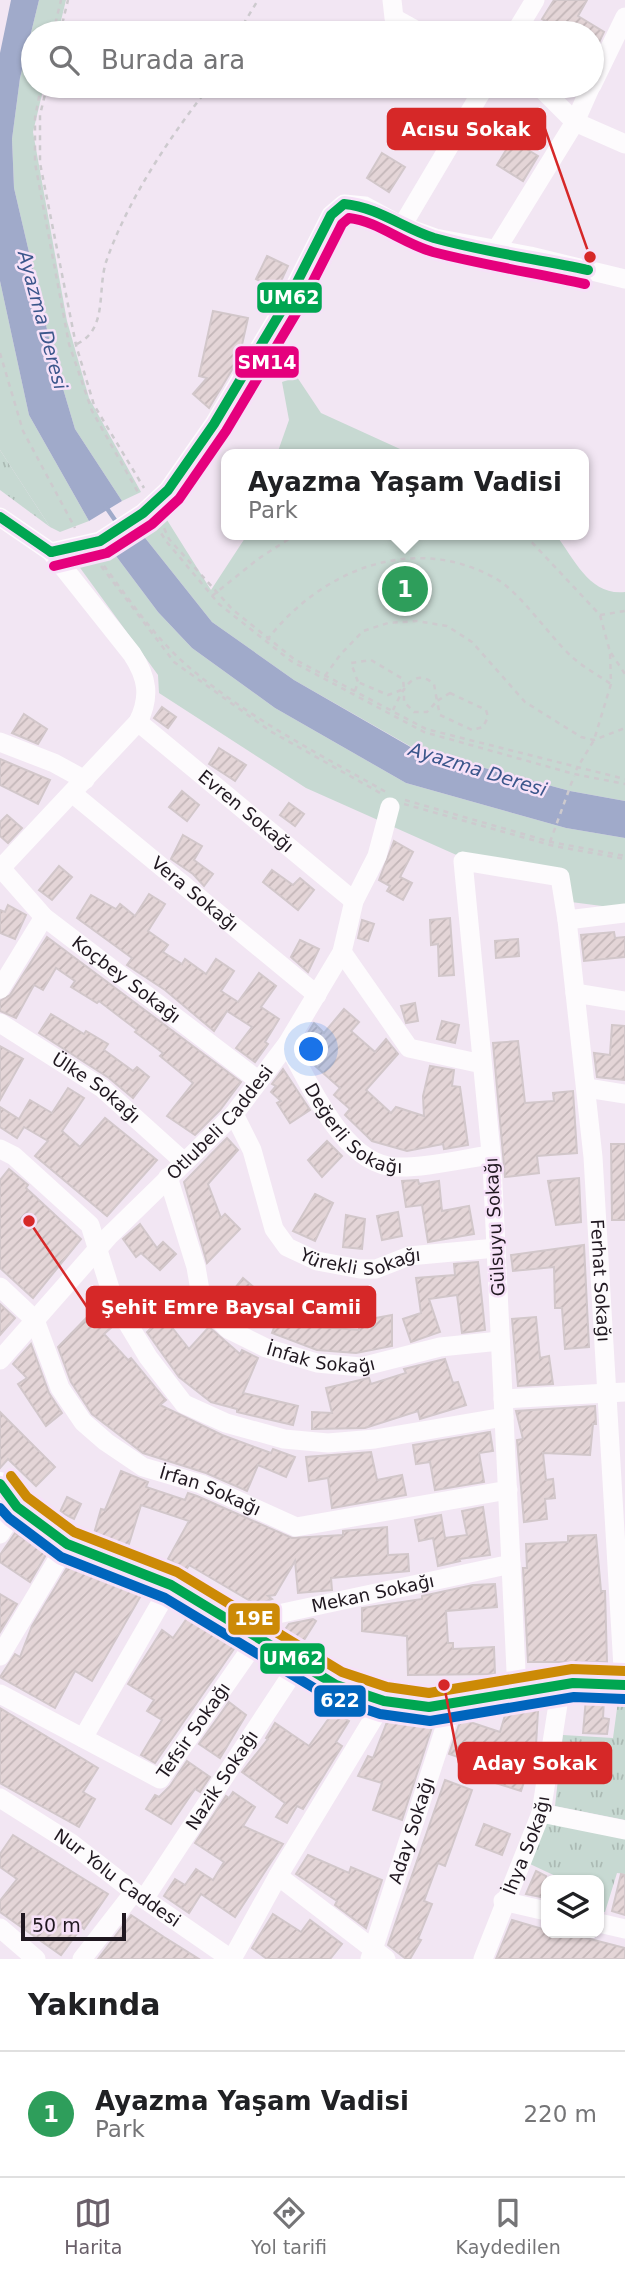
<!DOCTYPE html>
<html lang="tr">
<head>
<meta charset="utf-8">
<style>
  body { margin:0; font-family:"DejaVu Sans",sans-serif; background:#f6f6f6; color:#202124 }
  .controls { position:absolute; right:21px; bottom:21px; display:grid; overflow:hidden; border-radius:14px; box-shadow:0 2px 5px #0004 }
  .controls button { width:63px; height:63px; display:grid; place-items:center; padding:0; border:0; border-bottom:2px solid #e0e0e0; background:#fff; color:#202124; font:35px sans-serif }
  .scale { position:absolute; left:21px; bottom:18px; width:105px; box-sizing:border-box; padding-left:7px; border:4px solid #201820; border-top:0; font-size:19px; line-height:24px; white-space:nowrap; color:#201820; -webkit-text-stroke:5px #f6e1f8; paint-order:stroke }
  .you { position:absolute; left:312px; top:1050px; width:24px; height:24px; margin:-18px; border:5px solid #fff; border-radius:50%; background:#1a73e8; box-shadow:0 0 0 10px #1a73e833 }
  .badge { display:grid; place-items:center; width:46px; height:46px; border-radius:50%; background:#6a606a; color:#fff; font-size:23px; font-weight:700 }
  .pin { position:absolute; translate:-50% -50%; border:4px solid #fff; box-shadow:0 2px 7px #0006 }
  .popup { position:absolute; left:221px; top:449px; width:368px; height:91px; box-sizing:border-box; display:grid; place-content:center; border-radius:14px; background:#fff; filter:drop-shadow(0 2px 5px #0005); font-size:23px; white-space:nowrap; color:#757577 }
  .popup b { font-size:26px; color:#202124 }
  .popup::after { content:''; position:absolute; left:50%; top:100%; margin-left:-14px; border:14px solid transparent; border-top-color:#fff }
  .list { margin:0; padding:0; list-style:none }
  h2 { display:flex; justify-content:space-between; align-items:center; height:91px; margin:0; padding:0 28px; font-size:30px }
  h2 small { font-size:23px; font-weight:400; color:#757577 }
  .list li { display:grid; grid-template-columns:46px 1fr auto; gap:21px; align-items:center; box-sizing:border-box; height:126px; padding:0 28px; border-top:2px solid #e0e0e0 }
  .list b { display:block; font-size:26px; white-space:nowrap }
  .list p { margin:0; font-size:23px; white-space:nowrap; color:#757577 }
  .list em { font-size:23px; font-style:normal; color:#757577 }
  .icon { flex:none; width:38px; height:38px; fill:none; stroke:currentColor; stroke-width:2; stroke-linecap:round; stroke-linejoin:round }
  .map { position:relative; flex:none; width:625px; height:1959px; overflow:hidden }
  .search { position:absolute; background:#fff; box-shadow:0 2px 5px #0004; left:21px; right:21px; top:21px; height:77px; display:flex; align-items:center; gap:18px; box-sizing:border-box; padding:0 24px; border-radius:38px; color:#757577; font-size:26px }
  .sheet { height:217px; background:#fff }
  nav { display:flex; justify-content:space-around; align-items:center; box-sizing:border-box; height:98px; border-top:2px solid #e0e0e0; background:#fff; font-size:19px; color:#757577 }
  nav a { display:grid; justify-items:center; gap:4px }
  nav .on { color:#6a606a }
  .map>svg:first-child { display:block }
</style>
</head>
<body>
<div class="map">
<svg width="625" height="1959" viewBox="0 0 625 1959">
  <defs>
    <pattern id="grass-tufts" width="24" height="20" patternUnits="userSpaceOnUse" patternTransform="scale(1.75)"><rect width="24" height="20" fill="#c7d9d2"/><path d="M3 7l-1-3M5 7V3M7 7l1-3M15 17l-1-3M17 17v-4M19 17l1-3" fill="none" stroke="#abbab4"/></pattern>
    <pattern id="building-hatch" width="6" height="6" patternUnits="userSpaceOnUse" patternTransform="scale(1.75)"><rect width="6" height="6" fill="#e4d5d7"/><path d="M-1 1l2-2M0 6l6-6M5 7l2-2" fill="none" stroke="#c3b6b8"/></pattern>
  </defs>
  <rect width="100%" height="100%" fill="#f2e6f3"/>
  <g fill="url(#grass-tufts)">
    <polygon points="0,450 50,527 0,490"/>
    <polygon points="618,1701 625,1701 625,1820 555,1806 563,1735 613,1738"/>
    <polygon points="547,1821 625,1839 625,1874 617,1873 605,1912 599,1912 599,1880 564,1880 530,1864"/>
  </g>
  <g fill="#c7d9d2">
    <polygon points="39,0 66,0 58,33 33,33 33,86 44,86 33,132 67,321 89,398 141,492 122,501 75,429 53,355 14,188 12,139 20,78"/>
    <polygon points="0,281 29,415 89,521 60,532 50,527 0,450"/>
    <polygon points="297,377 321,413 411,454 277,454 289,420 282,382"/>
    <path d="M162,512l49,78 36,-55h309c19,25 34,61 69,57v209l-55,-10 -155,-42 -121,-69 -82,-58 -74,-93z"/>
    <polygon points="110,548 158,612 192,648 275,708 406,783 566,828 625,838 625,909 571,902 565,874 461,857 306,788 159,693 158,675 78,565"/>
  </g>
  <g fill="#a0aaca">
    <polygon points="11,0 39,0 20,78 12,139 14,188 53,355 75,429 122,501 89,521 29,415 0,281 0,53"/>
    <polygon points="138,529 212,622 294,680 414,749 570,791 625,801 625,838 566,828 406,783 275,708 192,648 158,612 110,548"/>
  </g>
  <g fill="none" stroke-linecap="round" stroke-linejoin="round">
    <polyline stroke="#a0aaca" stroke-width="4.5" points="106,507 117,523"/>
  </g>
  <g fill="url(#building-hatch)" stroke="#d2c7ca" stroke-width="2">
    <polygon points="554,0 587,0 578,16 604,32 592,57 592,33 569,33 542,19"/>
    <polygon points="512,140 538,156 523,181 497,165"/>
    <polygon points="382,153 405,167 389,192 367,178"/>
    <polygon points="267,256 288,266 277,290 256,279"/>
    <polygon points="213,311 248,318 239,358 209,408 193,394 207,378 199,376"/>
    <polygon points="162,707 176,717 168,728 154,718"/>
    <polygon points="24,714 47,729 38,744 12,733"/>
    <polygon points="219,748 246,765 235,781 209,764"/>
    <polygon points="0,759 50,780 38,804 0,785"/>
    <polygon points="182,791 199,805 187,821 169,807"/>
    <polygon points="289,803 304,814 295,826 280,815"/>
    <polygon points="7,815 22,828 8,843 0,836 0,822"/>
    <polygon points="183,835 202,846 194,860 213,874 204,886 193,874 171,859"/>
    <polygon points="394,841 413,852 400,877 412,883 403,900 387,891 390,886 379,880"/>
    <polygon points="59,866 72,877 52,900 39,890"/>
    <polygon points="272,870 293,885 300,878 314,890 298,910 263,882"/>
    <polygon points="149,894 165,904 148,931 168,945 163,952 182,964 185,959 206,974 216,959 234,971 221,991 238,1002 259,973 276,986 261,1007 279,1019 265,1042 268,1044 255,1062 236,1048 252,1027 227,1011 214,1031 165,990 127,965 132,958 77,918 91,895 116,909 120,904 135,916"/>
    <polygon points="8,905 26,915 15,939 0,933 0,910 5,912"/>
    <polygon points="450,918 454,975 439,976 438,944 431,945 430,920"/>
    <polygon points="362,920 374,924 368,941 358,938"/>
    <polygon points="614,932 615,938 625,937 625,957 584,961 581,935"/>
    <polygon points="47,937 241,1082 220,1110 195,1135 167,1116 193,1083 160,1056 163,1053 135,1032 137,1030 99,1001 97,1003 71,987 75,981 56,968 43,990 34,985 16,1018 0,1011 0,1001 10,995"/>
    <polygon points="518,939 519,956 496,958 495,941"/>
    <polygon points="300,940 319,949 308,972 291,957"/>
    <polygon points="415,1003 418,1021 406,1023 401,1006"/>
    <polygon points="344,1009 359,1022 351,1031 375,1052 386,1039 398,1054 366,1090 391,1113 396,1107 424,1116 423,1096 430,1066 454,1070 452,1086 460,1087 468,1145 444,1149 443,1144 407,1151 372,1141 345,1115 350,1109 334,1095 340,1088 312,1063 301,1044 314,1023 324,1033"/>
    <polygon points="51,1014 84,1034 86,1031 108,1044 104,1050 133,1071 137,1067 149,1077 133,1098 109,1078 39,1033"/>
    <polygon points="442,1021 459,1025 455,1043 437,1039"/>
    <polygon points="612,1025 625,1026 625,1080 597,1077 594,1053 610,1055"/>
    <polygon points="518,1041 525,1103 554,1101 553,1093 573,1091 577,1153 537,1156 539,1173 505,1177 493,1043"/>
    <polygon points="0,1046 23,1059 0,1100"/>
    <polygon points="283,1069 310,1110 290,1123 277,1103 281,1101 271,1092 276,1086 272,1084"/>
    <polygon points="68,1088 84,1098 62,1131 80,1147 105,1118 157,1160 107,1216 35,1156 48,1141 24,1127 17,1138 0,1127 0,1107 19,1119 30,1100 52,1113"/>
    <polygon points="227,1138 238,1150 208,1184 221,1218 225,1214 240,1229 207,1263 184,1182"/>
    <polygon points="327,1141 342,1156 322,1177 308,1160"/>
    <polygon points="611,1144 625,1144 625,1220 612,1220"/>
    <polygon points="9,1169 28,1185 26,1188 81,1239 33,1298 0,1268 0,1180"/>
    <polygon points="579,1178 581,1222 556,1225 548,1181"/>
    <polygon points="418,1180 419,1184 439,1181 442,1211 469,1206 474,1234 428,1242 422,1205 406,1207 402,1181"/>
    <polygon points="315,1194 333,1203 315,1241 293,1231"/>
    <polygon points="398,1212 402,1236 382,1240 377,1216"/>
    <polygon points="346,1215 365,1219 362,1249 343,1247"/>
    <polygon points="140,1224 157,1248 163,1242 176,1254 160,1270 141,1253 136,1257 123,1239"/>
    <polygon points="584,1245 589,1347 565,1349 562,1308 555,1308 554,1267 513,1271 511,1255"/>
    <polygon points="478,1262 485,1330 462,1333 457,1295 429,1299 440,1332 411,1342 403,1319 421,1313 416,1278 455,1275 454,1264"/>
    <polygon points="243,1278 270,1301 254,1321 227,1298"/>
    <polygon points="0,1304 15,1318 0,1335"/>
    <polygon points="100,1304 113,1326 104,1334 128,1360 131,1358 163,1397 166,1400 160,1405 222,1435 271,1453 273,1449 295,1457 286,1477 258,1465 247,1491 206,1473 143,1453 92,1414 71,1382 58,1347"/>
    <polygon points="280,1312 318,1327 359,1330 359,1321 392,1315 392,1346 356,1353 317,1350 272,1333"/>
    <polygon points="163,1316 189,1349 209,1327 240,1354 242,1350 258,1358 243,1393 298,1406 293,1425 237,1412 237,1409 211,1402 179,1377 147,1332"/>
    <polygon points="536,1317 540,1358 549,1356 553,1384 518,1386 512,1319"/>
    <polygon points="31,1344 49,1393 62,1413 46,1426 18,1384 27,1378 13,1364"/>
    <polygon points="445,1359 453,1383 458,1382 466,1405 420,1419 418,1411 365,1428 312,1429 312,1412 332,1413 326,1388 369,1378 371,1384 406,1373 404,1369"/>
    <polygon points="595,1406 596,1424 593,1424 590,1455 543,1453 546,1480 553,1479 555,1498 545,1499 547,1519 524,1522 517,1440 523,1439 516,1411"/>
    <polygon points="0,1412 55,1467 36,1486 8,1459 0,1468"/>
    <polygon points="490,1432 493,1451 479,1453 484,1482 435,1490 430,1462 416,1464 413,1445"/>
    <polygon points="371,1452 377,1480 402,1475 406,1495 332,1508 328,1478 309,1481 306,1457"/>
    <polygon points="121,1471 148,1482 146,1487 185,1500 188,1493 197,1496 292,1538 343,1535 343,1531 387,1527 388,1555 408,1554 409,1571 331,1578 332,1590 298,1593 295,1561 275,1595 268,1596 272,1599 257,1605 189,1565 186,1570 168,1559 189,1521 141,1505 128,1547 93,1537 101,1509 105,1510"/>
    <polygon points="67,1497 81,1504 74,1519 60,1512"/>
    <polygon points="483,1507 490,1555 459,1559 460,1561 438,1566 433,1538 419,1541 415,1520 441,1515 445,1538 467,1535 462,1511"/>
    <polygon points="15,1533 47,1553 30,1582 0,1562 0,1555"/>
    <polygon points="596,1535 601,1591 605,1591 607,1662 528,1662 523,1568 527,1568 526,1544 568,1542 568,1536"/>
    <polygon points="71,1561 122,1587 124,1583 143,1592 92,1681 75,1671 55,1708 0,1677 15,1654 20,1657 32,1626"/>
    <polygon points="495,1584 497,1607 446,1611 448,1643 453,1643 453,1649 494,1647 495,1674 408,1675 407,1636 362,1631 362,1608 422,1599 422,1596 473,1585"/>
    <polygon points="0,1594 17,1604 0,1632"/>
    <polygon points="190,1614 238,1643 155,1763 141,1755 162,1720 147,1711 154,1700 128,1684 162,1630 173,1638"/>
    <polygon points="313,1619 316,1621 302,1643 284,1631 289,1624"/>
    <polygon points="586,1698 604,1699 603,1718 609,1719 607,1734 583,1733"/>
    <polygon points="229,1702 246,1715 220,1758 199,1744"/>
    <polygon points="530,1707 538,1711 536,1745 521,1791 489,1781 493,1769 449,1754 461,1719 500,1732 506,1712"/>
    <polygon points="0,1708 98,1768 83,1792 95,1799 79,1827 0,1783"/>
    <polygon points="334,1711 349,1721 336,1742 342,1746 303,1809 297,1806 287,1823 276,1817 285,1803 242,1772 268,1739 266,1738 275,1723 309,1746"/>
    <polygon points="389,1717 432,1727 402,1820 373,1810 382,1783 358,1776 368,1756 373,1758"/>
    <polygon points="187,1761 210,1777 200,1792 195,1789 171,1824 146,1809 155,1795 159,1797 170,1786"/>
    <polygon points="445,1780 472,1790 445,1866 438,1863 424,1901 432,1904 418,1939 421,1940 410,1959 406,1959 388,1945"/>
    <polygon points="233,1792 255,1807 243,1826 283,1844 235,1917 201,1894 189,1913 164,1896 175,1879 185,1885 196,1869 213,1880 224,1862 195,1843 226,1796 229,1798"/>
    <polygon points="484,1824 510,1834 502,1855 476,1845"/>
    <polygon points="13,1835 108,1894 84,1929 82,1927 61,1955 0,1912 0,1901 17,1879 0,1867 0,1854"/>
    <polygon points="308,1855 349,1873 351,1867 382,1880 366,1928 335,1905 337,1901 296,1874"/>
    <polygon points="536,1871 546,1876 546,1898 526,1894"/>
    <polygon points="621,1874 625,1875 625,1915 612,1911"/>
    <polygon points="273,1914 301,1932 310,1920 342,1944 330,1959 267,1959 252,1948"/>
    <polygon points="131,1915 164,1937 199,1959 98,1959"/>
    <polygon points="512,1920 546,1930 546,1933 567,1933 625,1948 625,1959 496,1959"/>
  </g>
  <g fill="none" stroke-linecap="round" stroke-linejoin="round">
    <g stroke="#cdcace" stroke-width="2.5" stroke-dasharray="5 5" stroke-linecap="butt">
      <polyline points="53,33 61,0"/>
      <polyline points="60,33 68,0"/>
      <polyline points="238,33 258,0"/>
      <polyline points="41,86 35,118 35,163 69,344 92,411 139,494"/>
      <polyline points="47,86 40,115 40,163 76,345 94,405 144,488"/>
      <path d="M77,344c31,-15 20,-53 29,-82 21,-61 64,-126 104,-176"/>
      <polyline points="0,353 23,431 75,528"/>
      <polyline points="160,519 169,539 232,609 294,659 426,729 625,779"/>
      <polyline points="156,525 166,541 219,604 291,661 424,732 574,774 625,784"/>
      <polyline points="525,535 600,615 610,652 611,684 594,740 576,770"/>
      <polyline points="95,558 174,662 270,731 382,794"/>
      <path d="M98,558c27,35 52,74 85,104 60,53 134,91 203,130"/>
      <polyline points="212,596 258,559 295,535"/>
      <polyline points="600,615 625,611"/>
      <path d="M267,640c53,-69 144,-107 226,-63 27,14 55,58 79,80 11,10 26,18 39,27"/>
      <polyline points="611,653 625,674"/>
      <polyline points="325,676 340,655 363,631 388,623 417,621 447,626 472,642 525,702 581,737 594,740 625,728"/>
      <polyline points="355,691 358,682 351,663 371,660 403,679 404,689 388,695 358,682"/>
      <polygon points="450,693 486,710 488,717 483,727 472,730 440,715 437,701"/>
      <path d="M393,710c8,-16 19,-45 41,-26l3,17 -10,11h-13l-10,-10v-13"/>
      <polyline points="405,800 551,842 625,856"/>
      <polyline points="404,804 554,846 625,859"/>
      <polyline points="550,842 574,776"/>
    </g>
    <g stroke="#fdfbfd" stroke-width="19">
      <polyline points="392,0 394,18 421,33"/>
      <polyline points="515,33 535,0"/>
      <polyline points="592,85 625,17"/>
      <polyline points="539,86 575,122 625,144"/>
      <polyline points="402,226 485,86"/>
      <polyline points="496,250 575,122 591,86"/>
      <path d="M0,517l51,35 81,102c15,23 19,42 6,68l-137,146"/>
      <polyline points="51,552 100,541 143,513 168,490 214,424 289,298 331,215 344,204 365,206 402,226 435,238 530,256 625,279"/>
      <path id="s1" d="M138,722l216,179"/>
      <polyline points="0,742 54,763 85,780"/>
      <path id="s2" d="M72,793l245,202"/>
      <path id="s3" d="M0,867l44,50 215,164"/>
      <polyline points="567,920 625,913"/>
      <polyline points="342,952 409,1048 482,1064"/>
      <polyline points="0,989 44,917"/>
      <polyline points="575,993 625,1001"/>
      <path id="s4" d="M0,1023l102,65 81,73"/>
      <path id="s5" d="M287,1044c23,39 56,121 109,123 30,1 65,-8 95,-12"/>
      <polyline points="587,1088 625,1094"/>
      <path id="s6" d="M234,1114l18,36 22,79 13,18 30,14 43,8h16l33,-13 87,-8"/>
      <polyline points="0,1149 14,1156 90,1225 114,1301 148,1357 184,1404 226,1423 284,1439 328,1443 375,1439 504,1417"/>
      <path id="s7" d="M168,1177l28,90 6,35 26,27 38,19 51,15 44,4 79,-20 60,-6"/>
      <path id="s8" d="M0,1287l35,33 25,68 23,34 23,20 37,25 58,17 95,43 212,-37"/>
      <path id="s9" d="M0,1360l109,-124 125,-122 53,-70 55,-92 12,-51 23,-45 13,-49"/>
      <polyline points="503,1399 625,1392"/>
      <polyline points="0,1534 17,1507"/>
      <path id="s10" d="M236,1623l275,-59"/>
      <polyline points="0,1656 67,1544"/>
      <path id="s11" d="M517,1692l-25,-529 -29,-302 97,16 7,43 26,237 31,528"/>
      <path id="s12" d="M0,1694l160,85 99,-142"/>
      <polyline points="83,1738 171,1585"/>
      <path id="s13" d="M0,1798l71,45 63,49 97,67"/>
      <polyline points="541,1813 625,1830"/>
      <polyline points="278,1876 386,1959"/>
      <path id="s14" d="M144,1899l156,-237"/>
      <polyline points="503,1901 546,1911"/>
      <polyline points="599,1923 625,1929"/>
      <polyline points="0,1928 36,1959"/>
      <polyline points="82,1959 134,1892"/>
      <polyline points="232,1959 278,1876 384,1701"/>
      <path id="s15" d="M370,1959l83,-256"/>
      <path id="s16" d="M483,1959l58,-146 20,-128"/>
    </g>
    <polyline stroke="#fdfbfd" stroke-width="24" points="0,1484 17,1507 67,1544 171,1585 336,1685 384,1701 429,1707 573,1683 625,1685"/>
    <g stroke="#f6e1f8" stroke-width="16">
      <g id="bus-1">
        <polyline points="0,517 51,552"/>
        <path d="M51,552l49,-11 43,-28 25,-23 46,-66 75,-126 42,-83 13,-11c33,3 59,24 90,34 50,14 103,21 154,32"/>
        <polyline points="0,1484 17,1507 67,1544 171,1585 336,1685 384,1701 429,1707 573,1683 625,1685"/>
      </g>
    </g>
    <g stroke="#f6e1f8" stroke-width="16">
      <polyline id="bus-2" points="0,1508 9,1518 61,1557 165,1598 329,1697 380,1714 430,1721 574,1697 624,1699"/>
    </g>
    <g stroke="#f6e1f8" stroke-width="16">
      <polyline id="bus-3" points="11,1476 27,1497 74,1532 177,1572 342,1672 387,1687 429,1693 572,1669 625,1671"/>
    </g>
    <g stroke="#f6e1f8" stroke-width="16">
      <path id="bus-4" d="M54,566l53,-13 45,-29 27,-25 47,-68 75,-126 41,-81 7,-6c28,3 55,26 84,34 50,13 102,21 152,32"/>
    </g>
    <use href="#bus-1" stroke="#00a651" stroke-width="10"/>
    <use href="#bus-2" stroke="#0065bd" stroke-width="10"/>
    <use href="#bus-3" stroke="#cc8a06" stroke-width="10"/>
    <use href="#bus-4" stroke="#e5007d" stroke-width="10"/>
  </g>
  <g text-anchor="middle" stroke-width="5" stroke-linejoin="round" paint-order="stroke">
    <g font-size="18" fill="#201820" stroke="#f6e1f8">
      <text dy="6" stroke="none"><textPath href="#s1" startOffset="140">Evren Sokağı</textPath></text>
      <text dy="6" stroke="none"><textPath href="#s2" startOffset="159">Vera Sokağı</textPath></text>
      <text dy="6" stroke="none"><textPath href="#s3" startOffset="170">Koçbey Sokağı</textPath></text>
      <text dy="6" stroke="none"><textPath href="#s4" startOffset="116">Ülke Sokağı</textPath></text>
      <text dy="6" stroke="none"><textPath href="#s5" startOffset="112">Değerli Sokağı</textPath></text>
      <text dy="6" stroke="none"><textPath href="#s9" startOffset="324">Otlubeli Caddesi</textPath></text>
      <text transform="translate(495 1227) rotate(-93)" y="6">Gülsuyu Sokağı</text>
      <text dy="6" stroke="none"><textPath href="#s6" startOffset="222">Yürekli Sokağı</textPath></text>
      <text dy="6" stroke="none"><textPath href="#s11" startOffset="1337">Ferhat Sokağı</textPath></text>
      <text dy="6" stroke="none"><textPath href="#s7" startOffset="266">İnfak Sokağı</textPath></text>
      <text dy="6" stroke="none"><textPath href="#s8" startOffset="308">İrfan Sokağı</textPath></text>
      <text dy="6" stroke="none"><textPath href="#s10" startOffset="140">Mekan Sokağı</textPath></text>
      <text dy="6" stroke="none"><textPath href="#s12" startOffset="240">Tefsir Sokağı</textPath></text>
      <text dy="6" stroke="none"><textPath href="#s14" startOffset="142">Nazik Sokağı</textPath></text>
      <text dy="6" stroke="none"><textPath href="#s15" startOffset="135">Aday Sokağı</textPath></text>
      <text dy="6" stroke="none"><textPath href="#s16" startOffset="122">İhya Sokağı</textPath></text>
      <text dy="6" stroke="none"><textPath href="#s13" startOffset="142">Nur Yolu Caddesi</textPath></text>
    </g>
    <g font-size="19" font-style="italic" fill="#3b568b" stroke="#f6e1f8">
      <text transform="translate(43 320) rotate(75)" y="7">Ayazma Deresi</text>
      <text transform="translate(478 769) rotate(17)" y="7">Ayazma Deresi</text>
    </g>
  </g>
  <path fill="none" stroke="#d62828" stroke-width="2.5" d="M590 257L545 129M29 1221L87 1307M444 1685L459 1763"/>
  <g fill="#d62828" stroke="#f6e1f8" stroke-width="2.5">
    <circle cx="590" cy="257" r="7"/>
    <circle cx="29" cy="1221" r="7"/>
    <circle cx="444" cy="1685" r="7"/>
  </g>
  <g fill="#d62828" stroke="#d62828" stroke-width="2.5">
    <rect x="388" y="109" width="157" height="40" rx="7"/>
    <rect x="87" y="1287" width="288" height="40" rx="7"/>
    <rect x="459" y="1743" width="152" height="40" rx="7"/>
  </g>
  <g font-size="19" text-anchor="middle" font-weight="bold" fill="#fff">
    <text x="466" y="136">Acısu Sokak</text>
    <text x="231" y="1314">Şehit Emre Baysal Camii</text>
    <text x="535" y="1770">Aday Sokak</text>
  </g>
  <g stroke="#f6e1f8" stroke-width="2.5">
    <rect x="256" y="281" width="67" height="33" rx="7" fill="#00a651"/>
    <rect x="234" y="345" width="66" height="34" rx="7" fill="#e5007d"/>
    <rect x="227" y="1602" width="54" height="34" rx="7" fill="#cc8a06"/>
    <rect x="259" y="1642" width="67" height="33" rx="7" fill="#00a651"/>
    <rect x="313" y="1684" width="54" height="34" rx="7" fill="#0065bd"/>
  </g>
  <g font-size="19" text-anchor="middle" font-weight="bold" fill="#fff">
    <text x="289" y="304">UM62</text>
    <text x="267" y="369">SM14</text>
    <text x="254" y="1625">19E</text>
    <text x="293" y="1665">UM62</text>
    <text x="340" y="1707">622</text>
  </g>
</svg>
<div class="controls">
<button><svg class="icon" aria-label="layers" viewBox="0 0 24 24"><path d="M12 4l9 5-9 5-9-5zM3 14l9 5 9-5"/></svg></button>
</div>
<div class="scale">50 m</div>
<div class="you"></div>
<div class="pin badge" style="left:405px;top:589px;background:#2e9e5b">1</div>
<div class="popup"><b>Ayazma Yaşam Vadisi</b>Park</div>
<div class="search"><svg class="icon" aria-label="search" viewBox="0 0 24 24"><circle cx="10" cy="10" r="6"/><path d="M15 15l6 6"/></svg>Burada ara</div>
</div>
<section class="sheet">
<h2>Yakında<small></small></h2>
<ul class="list">
<li><span class="badge" style="background:#2e9e5b">1</span><div><b>Ayazma Yaşam Vadisi</b><p>Park</p></div><em>220 m</em></li>
</ul>
</section>
<nav>
<a class="on"><svg class="icon" aria-label="map" viewBox="0 0 24 24"><path d="M3 6l6-2 6 2 6-2v14l-6 2-6-2-6 2zM9 4v14M15 6v14"/></svg>Harita</a>
<a><svg class="icon" aria-label="directions" viewBox="0 0 24 24"><path d="M12 3l9 9-9 9-9-9zM9 14v-3h6M13 9l2 2-2 2"/></svg>Yol tarifi</a>
<a><svg class="icon" aria-label="saved" viewBox="0 0 24 24"><path d="M7 4h10v16l-5-4-5 4z"/></svg>Kaydedilen</a>
</nav>
</body>
</html>
